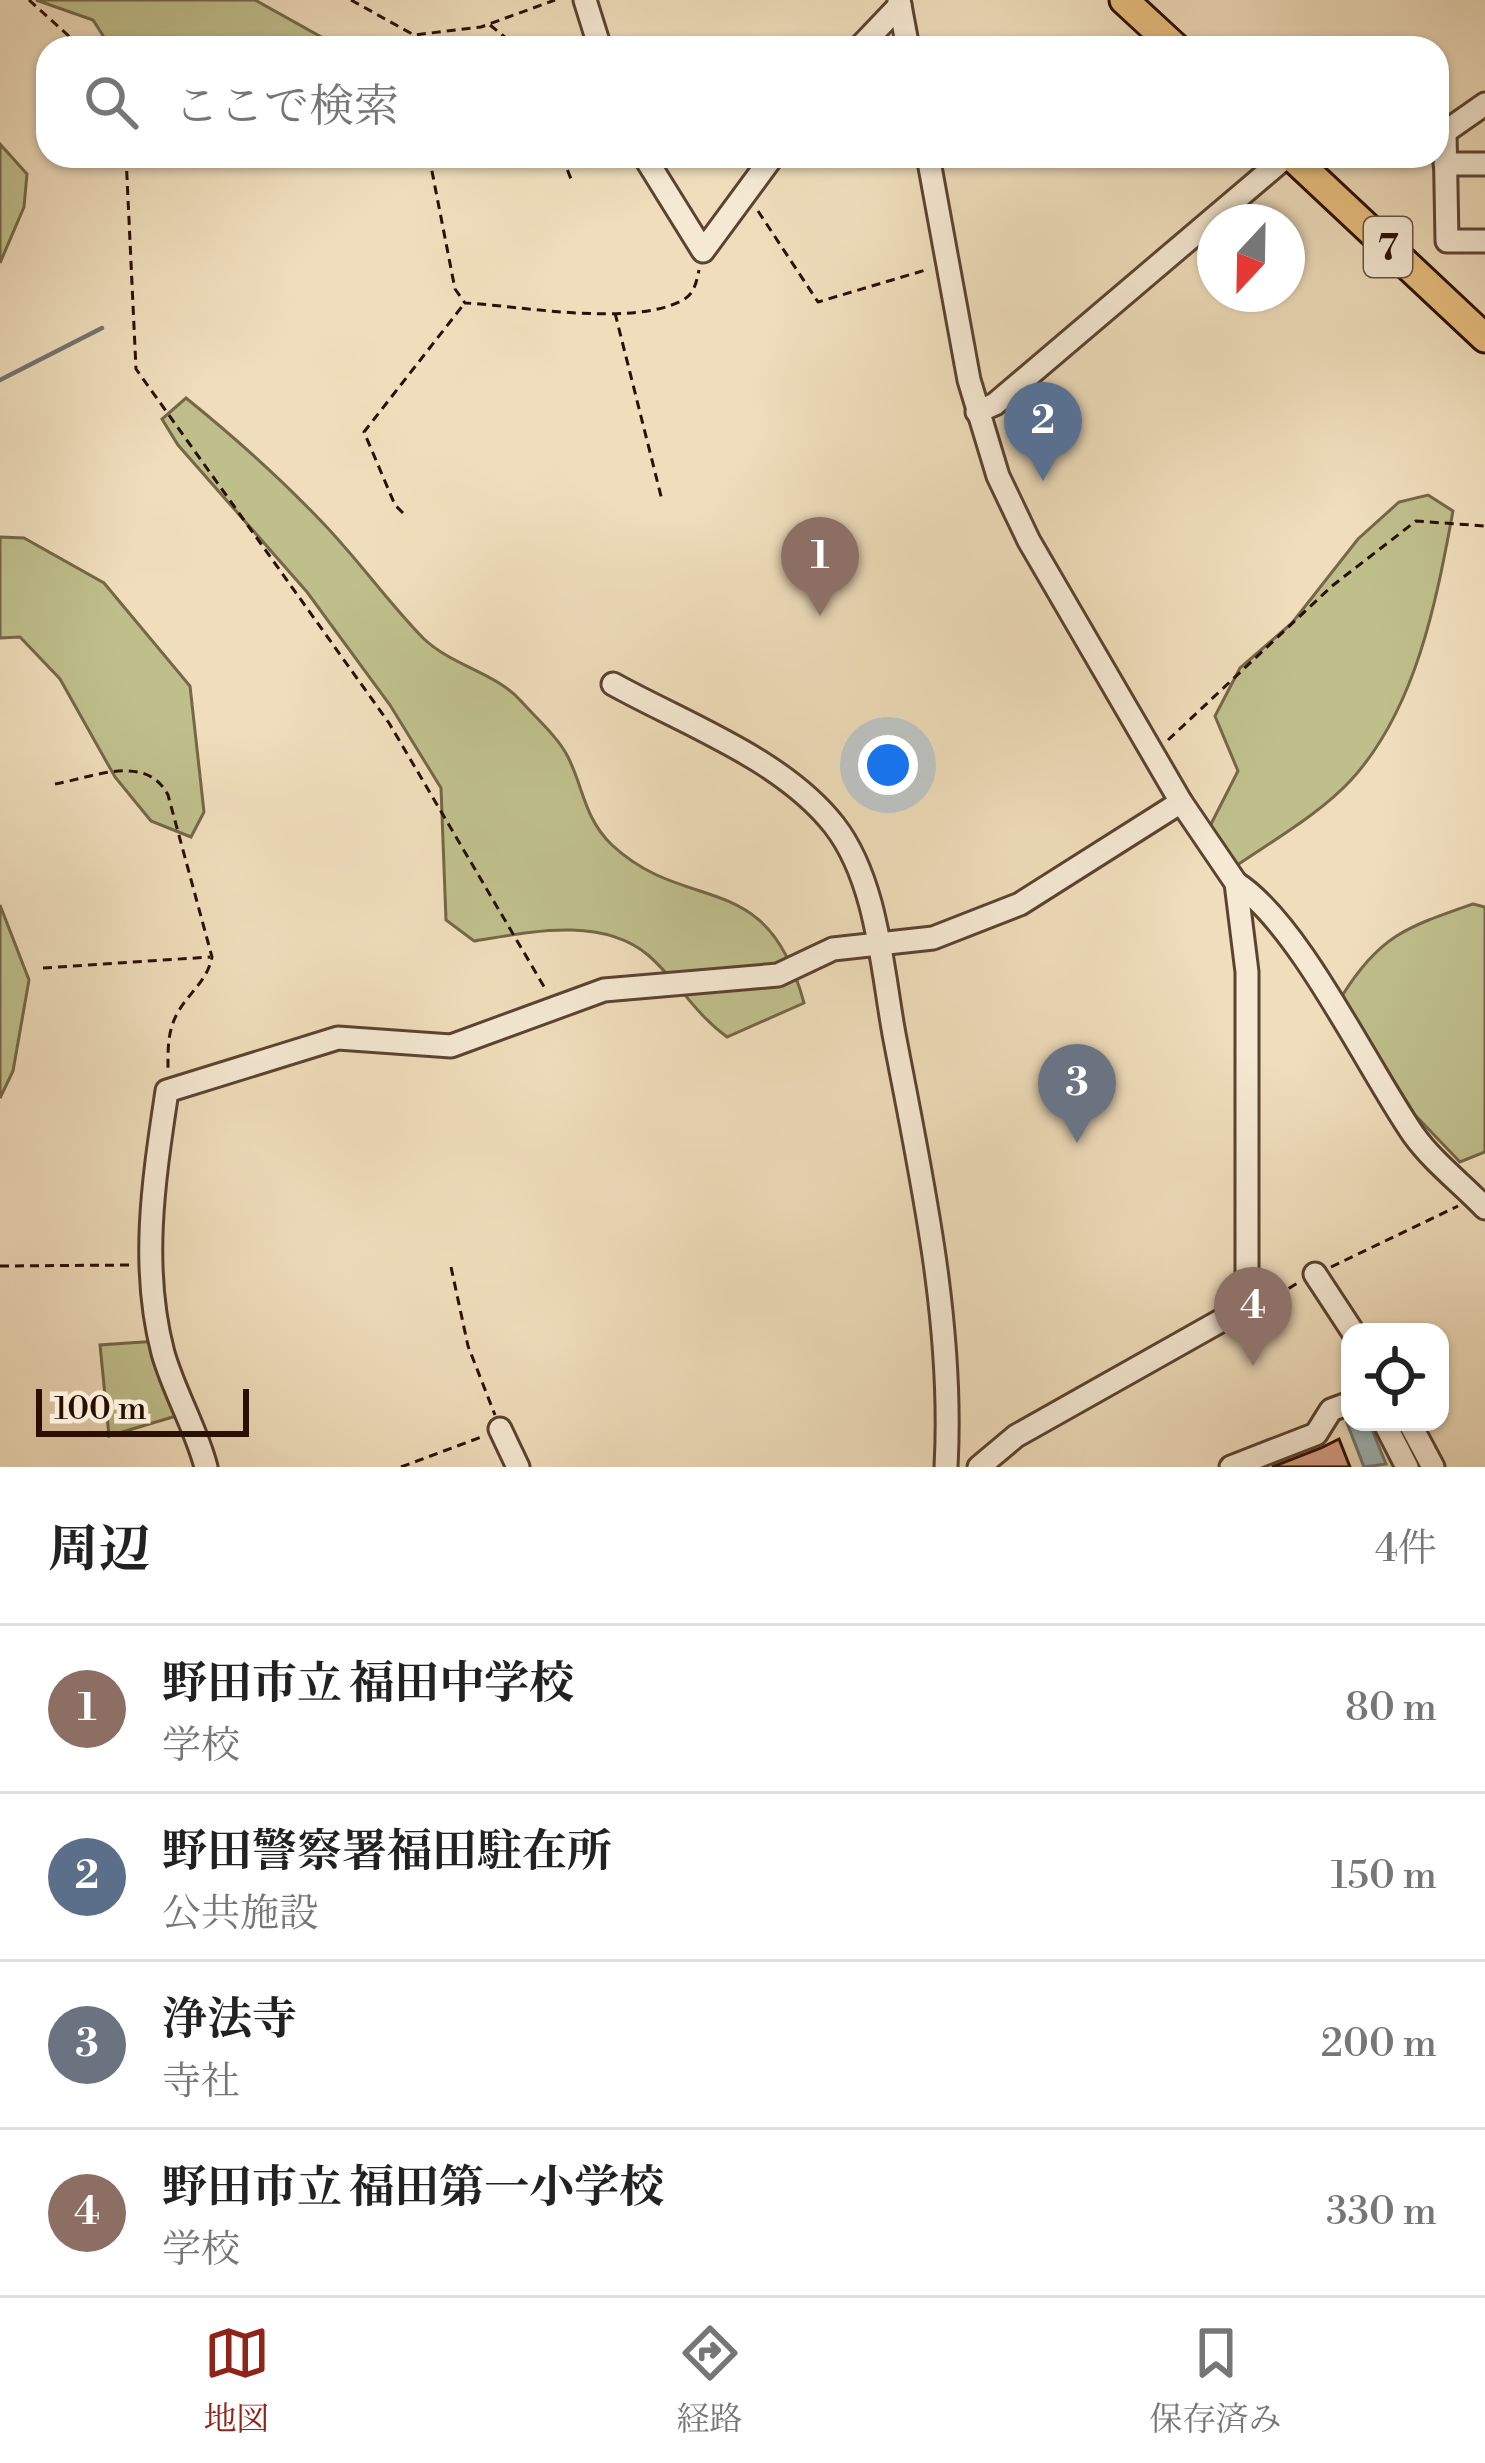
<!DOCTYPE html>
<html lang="ja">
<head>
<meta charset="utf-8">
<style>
  body { margin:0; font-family:"Libre Bodoni","Noto Serif JP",serif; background:#f6f6f6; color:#222 }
  .controls { position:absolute; right:36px; bottom:36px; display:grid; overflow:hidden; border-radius:24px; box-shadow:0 3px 9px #0004 }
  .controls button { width:108px; height:108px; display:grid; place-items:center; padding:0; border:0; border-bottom:3px solid #e0e0e0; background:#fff; color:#222; font:60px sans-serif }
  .compass { position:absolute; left:1197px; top:204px; width:108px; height:108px; border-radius:50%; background:#fff; box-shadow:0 3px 9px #0004; rotate:202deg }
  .scale { position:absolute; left:36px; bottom:30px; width:213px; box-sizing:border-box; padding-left:12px; border:6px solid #2b0f03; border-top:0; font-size:33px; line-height:42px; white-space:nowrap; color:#2b0f03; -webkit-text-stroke:9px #f5e9d3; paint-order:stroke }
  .you { position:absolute; left:888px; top:765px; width:42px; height:42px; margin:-30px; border:9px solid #fff; border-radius:50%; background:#1a73e8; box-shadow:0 0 0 18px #1a73e833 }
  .badge { display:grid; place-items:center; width:78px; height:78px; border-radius:50%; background:#8f2418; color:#fff; font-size:39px; font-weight:700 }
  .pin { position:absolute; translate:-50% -99px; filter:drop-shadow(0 3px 6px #0008) }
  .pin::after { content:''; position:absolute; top:63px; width:42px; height:36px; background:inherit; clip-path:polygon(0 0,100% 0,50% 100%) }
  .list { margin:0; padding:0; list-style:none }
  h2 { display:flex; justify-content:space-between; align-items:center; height:156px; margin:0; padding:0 48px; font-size:51px }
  h2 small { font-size:39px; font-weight:400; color:#767676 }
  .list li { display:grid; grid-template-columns:78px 1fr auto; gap:36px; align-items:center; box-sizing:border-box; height:168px; padding:0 48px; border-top:3px solid #e0e0e0 }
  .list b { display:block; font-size:45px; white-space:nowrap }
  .list p { margin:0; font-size:39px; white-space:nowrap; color:#767676 }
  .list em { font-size:39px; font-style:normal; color:#767676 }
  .icon { flex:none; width:66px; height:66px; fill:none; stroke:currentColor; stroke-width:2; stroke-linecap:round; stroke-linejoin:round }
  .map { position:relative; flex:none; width:1485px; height:1467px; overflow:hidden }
  .search { position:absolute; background:#fff; box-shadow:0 3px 9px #0004; left:36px; right:36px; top:36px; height:132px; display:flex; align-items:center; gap:30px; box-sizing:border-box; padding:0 42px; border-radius:36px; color:#767676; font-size:45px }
  .sheet { height:828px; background:#fff }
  nav { display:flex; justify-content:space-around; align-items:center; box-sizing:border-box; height:168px; border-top:3px solid #e0e0e0; background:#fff; font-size:33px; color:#767676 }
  nav a { display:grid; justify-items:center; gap:6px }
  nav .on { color:#8f2418 }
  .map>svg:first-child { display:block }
</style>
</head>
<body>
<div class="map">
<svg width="1485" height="1467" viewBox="0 0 1485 1467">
  <rect width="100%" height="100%" fill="#efddbb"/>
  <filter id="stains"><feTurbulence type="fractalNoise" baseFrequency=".00167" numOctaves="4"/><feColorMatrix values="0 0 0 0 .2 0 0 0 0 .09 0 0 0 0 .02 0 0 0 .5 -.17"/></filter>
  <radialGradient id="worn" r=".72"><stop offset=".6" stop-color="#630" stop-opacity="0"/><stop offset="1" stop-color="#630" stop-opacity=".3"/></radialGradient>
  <g fill="#bfbf8c" stroke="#756748" stroke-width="3">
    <polygon points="36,0 255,0 341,48 111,48 93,20"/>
    <polygon points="0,144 27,174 24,207 0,263"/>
    <path d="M186,398c47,38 93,79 135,123 36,37 66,80 102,117 29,28 72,34 98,63 15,17 37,36 47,56 16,32 16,61 44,88 76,71 155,20 192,158l-77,34c-34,-25 -49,-56 -79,-82 -47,-39 -118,-23 -174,-14l-28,-21 -5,-132 -51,-83 -83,-113 -129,-147 -16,-26z"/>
    <path d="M1428,495l25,16c-17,92 -37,197 -101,268 -32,35 -80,62 -119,89l-24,-40 29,-57 -23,-55 25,-48 52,-45 66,-84 41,-37z"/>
    <polygon points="0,537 24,538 104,583 190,686 204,812 191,837 151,821 115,777 60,679 20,637 0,638"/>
    <path d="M1473,904l12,3v245l-25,10 -45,-47 -73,-119c38,-61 65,-69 131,-92z"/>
    <polygon points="0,905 29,980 13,1071 0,1098"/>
    <polygon points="157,1341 183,1414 109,1436 100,1345"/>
  </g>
  <polygon fill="#9fb9bb" stroke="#717571" stroke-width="3" points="1369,1422 1386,1464 1364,1467 1347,1423"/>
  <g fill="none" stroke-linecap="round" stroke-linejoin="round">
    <polyline stroke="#717571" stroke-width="4.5" points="0,380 102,328"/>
  </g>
  <polygon fill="#daa189" stroke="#2b0f03" stroke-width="3" points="1339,1439 1350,1467 1272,1467 1321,1448"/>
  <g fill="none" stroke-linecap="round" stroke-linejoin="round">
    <g stroke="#5c4231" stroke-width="27">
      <g id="minor">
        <polyline points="585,0 600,48"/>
        <polyline points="899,0 908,48"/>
        <polyline points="859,48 900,5"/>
        <polyline points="1485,104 1445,132 1447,241 1485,241"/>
        <polyline points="644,156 703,251 773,156"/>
        <polyline points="928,156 969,380 998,476 1029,541 1181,802 1236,883 1247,972 1247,1306 1016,1436 979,1467"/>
        <polyline points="1445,164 1485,164"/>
        <polyline points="977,412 995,404 1287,156"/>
        <path d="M613,684c72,40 169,75 221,141 43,55 48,143 60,209 27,142 60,288 52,433"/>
        <path d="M1236,883c63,40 132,186 177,251 20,28 48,49 72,74"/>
        <polyline points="1315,1274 1353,1332"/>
        <polyline points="1384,1422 1407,1467"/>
        <polyline points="1409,1422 1433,1467"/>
        <polyline points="500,1429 518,1467"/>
        <path d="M206,1467c-10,-39 -32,-75 -43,-114 -23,-87 -9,-175 4,-262l171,-53 113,8 153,-56 174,-15 55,-26 100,-11 87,-34 161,-102"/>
        <polyline points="1231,1467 1316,1434 1331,1410 1350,1403"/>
      </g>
    </g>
    <g stroke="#2b0f03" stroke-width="33">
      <g id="major">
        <polyline points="1124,0 1176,48"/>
        <polyline points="1291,156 1485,338"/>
      </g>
    </g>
    <g stroke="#2b0f03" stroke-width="3" stroke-dasharray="9 6" stroke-linecap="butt">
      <polyline points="29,0 82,48"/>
      <polyline points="351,0 414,35 481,27 555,0"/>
      <polyline points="490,25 518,48"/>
      <polyline points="126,156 136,369 389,723 546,990"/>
      <path d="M429,156l26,133 10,14c57,3 165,24 216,-2 13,-6 15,-17 18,-31"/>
      <polyline points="562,156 571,179"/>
      <polyline points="758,211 818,302 929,269"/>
      <polyline points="615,313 662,500"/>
      <polyline points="403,513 395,505 364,432 464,304"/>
      <polyline points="1168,740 1332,586 1416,521 1485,526"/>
      <path d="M55,784c39,-7 91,-31 113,11l44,162c-5,25 -24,36 -35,57 -10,18 -9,38 -9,58"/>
      <polyline points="43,968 210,957"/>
      <polyline points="0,1266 132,1265"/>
      <polyline points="451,1267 468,1346 495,1415"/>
      <polyline points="1331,1267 1458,1206"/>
      <polyline points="1263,1304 1301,1281"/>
      <polyline points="401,1467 484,1436"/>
    </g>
    <use href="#minor" stroke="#f5e9d3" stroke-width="21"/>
    <use href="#major" stroke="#e8be7e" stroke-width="27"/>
  </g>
  <g text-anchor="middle" stroke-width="9" stroke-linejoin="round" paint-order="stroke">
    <rect fill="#f5e9d3" stroke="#685041" stroke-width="3" x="1364" y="217" width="48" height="60" rx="9"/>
    <g font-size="36" font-weight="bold" fill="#2b0f03">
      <text x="1388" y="260">7</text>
    </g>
  </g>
  <rect width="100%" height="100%" filter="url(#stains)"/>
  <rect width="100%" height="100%" fill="url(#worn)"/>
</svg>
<div class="controls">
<button><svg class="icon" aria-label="locate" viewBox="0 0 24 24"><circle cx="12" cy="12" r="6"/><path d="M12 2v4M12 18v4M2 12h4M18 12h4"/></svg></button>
</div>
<svg class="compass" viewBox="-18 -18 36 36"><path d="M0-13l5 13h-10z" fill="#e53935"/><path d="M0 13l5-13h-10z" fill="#767676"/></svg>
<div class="scale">100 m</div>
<div class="you"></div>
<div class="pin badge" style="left:820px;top:616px;background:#8d6e63">1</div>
<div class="pin badge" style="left:1043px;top:481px;background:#5c6f8a">2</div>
<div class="pin badge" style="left:1077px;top:1143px;background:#6b7280">3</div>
<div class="pin badge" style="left:1253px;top:1366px;background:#8d6e63">4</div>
<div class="search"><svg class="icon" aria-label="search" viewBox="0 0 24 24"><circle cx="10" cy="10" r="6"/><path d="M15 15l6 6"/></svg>ここで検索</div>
</div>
<section class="sheet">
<h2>周辺<small>4件</small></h2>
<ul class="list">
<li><span class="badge" style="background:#8d6e63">1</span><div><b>野田市立 福田中学校</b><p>学校</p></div><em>80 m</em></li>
<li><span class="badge" style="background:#5c6f8a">2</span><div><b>野田警察署福田駐在所</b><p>公共施設</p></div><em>150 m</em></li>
<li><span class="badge" style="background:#6b7280">3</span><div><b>浄法寺</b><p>寺社</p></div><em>200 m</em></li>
<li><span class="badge" style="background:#8d6e63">4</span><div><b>野田市立 福田第一小学校</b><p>学校</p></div><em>330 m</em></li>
</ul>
</section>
<nav>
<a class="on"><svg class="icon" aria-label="map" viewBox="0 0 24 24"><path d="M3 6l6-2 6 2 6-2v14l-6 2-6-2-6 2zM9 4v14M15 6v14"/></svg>地図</a>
<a><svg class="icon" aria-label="directions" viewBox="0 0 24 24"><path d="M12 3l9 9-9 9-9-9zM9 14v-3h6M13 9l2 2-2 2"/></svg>経路</a>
<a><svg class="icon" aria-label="saved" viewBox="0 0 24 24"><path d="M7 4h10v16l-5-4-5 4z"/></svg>保存済み</a>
</nav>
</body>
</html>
